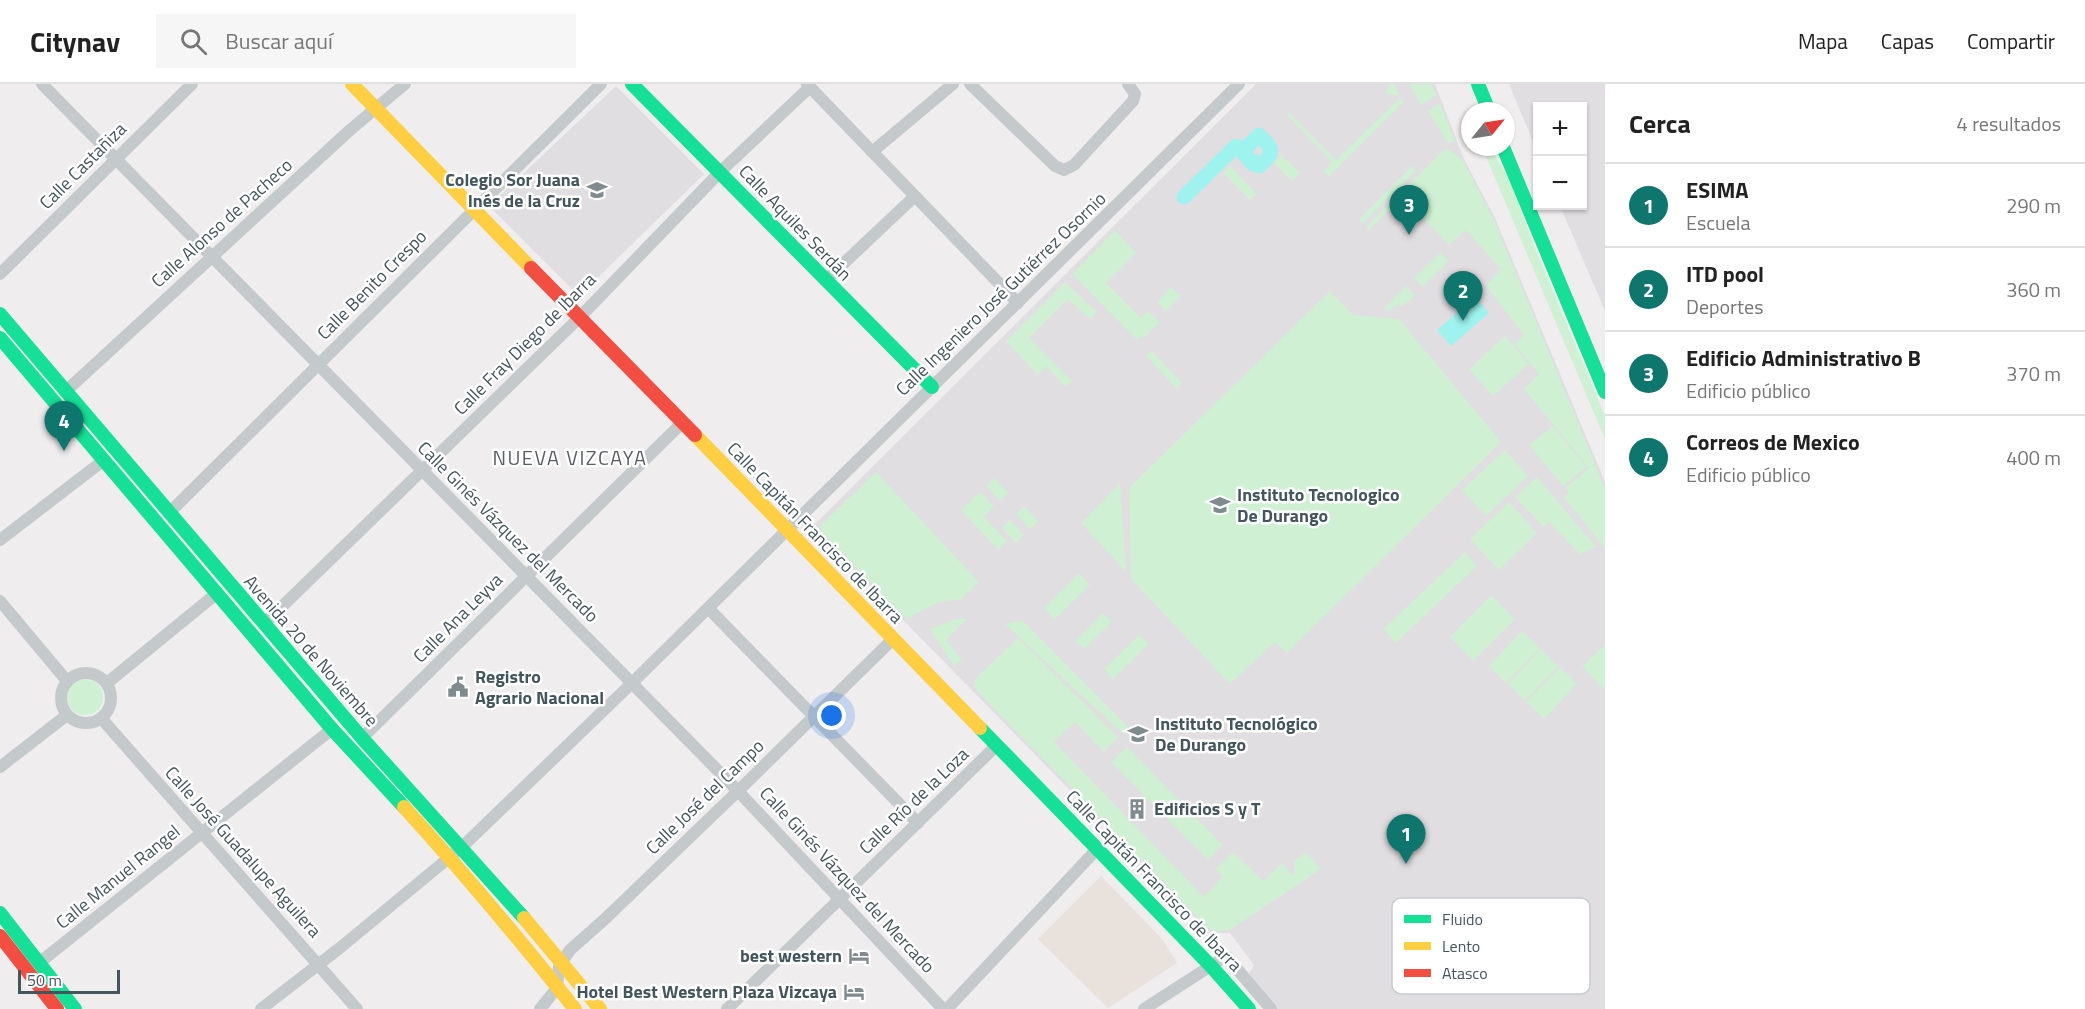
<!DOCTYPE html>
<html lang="es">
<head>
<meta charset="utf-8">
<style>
  body { margin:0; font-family:"Titillium Web",sans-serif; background:#f6f6f6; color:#222 }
  .controls { position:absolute; right:18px; top:18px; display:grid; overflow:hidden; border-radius:0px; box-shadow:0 2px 4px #0004 }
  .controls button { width:54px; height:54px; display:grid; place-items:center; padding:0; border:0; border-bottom:2px solid #e0e0e0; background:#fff; color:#222; font:30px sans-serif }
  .compass { position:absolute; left:1461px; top:18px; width:54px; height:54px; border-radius:50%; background:#fff; box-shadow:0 2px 4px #0004; rotate:60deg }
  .scale { position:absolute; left:18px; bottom:15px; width:102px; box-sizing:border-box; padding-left:6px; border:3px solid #43565c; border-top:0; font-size:16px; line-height:21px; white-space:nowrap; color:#43565c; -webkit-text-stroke:4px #fff; paint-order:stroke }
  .you { position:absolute; left:832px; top:632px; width:21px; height:21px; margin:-15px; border:4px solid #fff; border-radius:50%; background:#1a73e8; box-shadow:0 0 0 9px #1a73e833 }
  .badge { display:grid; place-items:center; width:39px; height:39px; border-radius:50%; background:#0f766e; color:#fff; font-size:20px; font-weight:700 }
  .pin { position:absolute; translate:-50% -50px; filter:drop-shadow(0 2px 3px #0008) }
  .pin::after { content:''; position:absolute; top:32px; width:21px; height:18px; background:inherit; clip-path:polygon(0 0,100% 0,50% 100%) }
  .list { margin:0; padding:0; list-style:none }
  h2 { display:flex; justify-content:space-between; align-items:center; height:78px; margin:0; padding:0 24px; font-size:26px }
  h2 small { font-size:20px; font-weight:400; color:#767676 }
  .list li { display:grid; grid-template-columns:39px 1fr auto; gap:18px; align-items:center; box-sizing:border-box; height:84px; padding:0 24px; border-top:2px solid #e0e0e0 }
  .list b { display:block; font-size:22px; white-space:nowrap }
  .list p { margin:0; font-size:20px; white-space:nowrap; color:#767676 }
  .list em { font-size:20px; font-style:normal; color:#767676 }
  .icon { flex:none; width:33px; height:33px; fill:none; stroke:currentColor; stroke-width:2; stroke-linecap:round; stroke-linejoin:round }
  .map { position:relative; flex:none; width:1605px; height:925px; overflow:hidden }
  header { display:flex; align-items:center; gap:36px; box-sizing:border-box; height:84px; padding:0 30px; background:#fff; border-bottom:2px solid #e0e0e0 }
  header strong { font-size:28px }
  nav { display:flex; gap:33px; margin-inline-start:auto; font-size:21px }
  .search { width:420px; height:54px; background:#f6f6f6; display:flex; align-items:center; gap:15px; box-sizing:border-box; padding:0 21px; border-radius:0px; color:#767676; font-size:22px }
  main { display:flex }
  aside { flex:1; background:#fff }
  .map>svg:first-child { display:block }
</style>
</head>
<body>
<header>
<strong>Citynav</strong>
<div class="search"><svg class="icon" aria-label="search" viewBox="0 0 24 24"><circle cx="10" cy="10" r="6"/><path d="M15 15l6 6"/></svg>Buscar aquí</div>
<nav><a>Mapa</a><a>Capas</a><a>Compartir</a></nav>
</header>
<main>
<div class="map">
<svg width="1605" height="925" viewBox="0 0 1605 925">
  <rect width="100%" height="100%" fill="#efedee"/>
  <polygon fill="#e9e2dc" points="1101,792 1163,856 1177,879 1108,924 1038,855"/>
  <g fill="#e0dee0">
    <polygon points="1256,0 1435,0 1464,75 1495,134 1605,398 1605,925 1277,925 1248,892 1254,881 1230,849 1210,849 812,443"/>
    <polygon points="1509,0 1605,0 1605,227 1560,122 1582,122 1582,22 1538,22 1537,67"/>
    <polygon points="616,2 704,90 579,212 489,122"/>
  </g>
  <g fill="#cff0d2">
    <polygon points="1390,0 1394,0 1403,19 1329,92 1323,88 1332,78 1287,31 1289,29 1336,76 1399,15 1398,11 1385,9"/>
    <polygon points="1410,0 1432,0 1436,11 1421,21"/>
    <polygon points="1440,19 1455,57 1448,59 1428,27"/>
    <polygon points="1482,63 1489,63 1509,94 1535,164 1605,332 1605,355"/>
    <polygon points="1446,64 1462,75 1493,134 1605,404 1605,465 1564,413 1569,408 1566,403 1589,384 1524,305 1539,290 1515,260 1524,251 1486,202 1501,185 1466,146 1449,161 1403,113 1369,146 1366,143"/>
    <polygon points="1282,71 1300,89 1292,97 1274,79"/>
    <polygon points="1230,82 1257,110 1250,116 1223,89"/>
    <polygon points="1412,82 1416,87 1363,139 1359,135"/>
    <polygon points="1115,146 1136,169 1106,199 1141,234 1148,227 1160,238 1144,254 1141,252 1137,256 1072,190"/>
    <polygon points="1441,168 1449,177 1422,203 1414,194"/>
    <polygon points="1065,198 1097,228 1090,235 1068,215 1029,254 1072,297 1066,303 1046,282 1038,291 1006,257"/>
    <polygon points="1406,202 1415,211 1402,223 1399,220 1390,226 1383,225"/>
    <polygon points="1171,203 1181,212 1166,227 1157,218"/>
    <polygon points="1330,207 1353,231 1399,235 1501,358 1287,569 1275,558 1230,600 1131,495 1129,404"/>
    <polygon points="1505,252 1529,280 1493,312 1469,285"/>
    <polygon points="1151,266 1182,299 1177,305 1146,272"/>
    <polygon points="1553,342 1587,383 1563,402 1529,361"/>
    <polygon points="1505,366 1528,392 1486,432 1462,406"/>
    <polygon points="876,388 979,498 961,515 936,519 906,535 818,444"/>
    <polygon points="1537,393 1596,463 1580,470 1549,438 1544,443 1515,413"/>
    <polygon points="994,394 1008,409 1000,417 986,402"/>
    <polygon points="1120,399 1126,488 1081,439"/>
    <polygon points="980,408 994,422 984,433 1007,457 998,466 961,426"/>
    <polygon points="1509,418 1537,449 1499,486 1470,455"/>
    <polygon points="1024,422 1038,437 1030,445 1016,430"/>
    <polygon points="1010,436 1024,451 1016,459 1002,444"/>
    <polygon points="1465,468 1477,482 1396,559 1383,545"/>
    <polygon points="1079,489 1090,501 1054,536 1044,524"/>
    <polygon points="1491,511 1515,535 1473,577 1450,553"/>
    <polygon points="1103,529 1112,538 1084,565 1075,557"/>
    <polygon points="956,535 967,535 946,556 962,576 954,582 930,545"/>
    <polygon points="1022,536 1129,644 1123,650 1005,540"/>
    <polygon points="1522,547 1540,564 1506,599 1489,582"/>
    <polygon points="1139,551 1149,560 1113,595 1104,585"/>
    <polygon points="1018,554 1118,653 1104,668 1075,638 1054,658 1204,813 1223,793 1216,785 1233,768 1263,797 1283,779 1291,791 1295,790 1294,777 1306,768 1321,785 1228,847 1210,846 976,606 974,596"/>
    <polygon points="1605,561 1605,603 1603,605 1582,582"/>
    <polygon points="1541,565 1558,582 1525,617 1508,600"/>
    <polygon points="1560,583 1577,600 1544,635 1526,618"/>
    <circle cx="85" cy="613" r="18"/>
    <polygon points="1127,663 1223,761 1208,776 1111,678"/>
  </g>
  <polygon fill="#9ef3ef" points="1475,213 1489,229 1451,262 1437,246"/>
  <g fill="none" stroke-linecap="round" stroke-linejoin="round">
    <g stroke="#9ef3ef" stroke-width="15">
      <path d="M1259,51c15,15 16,17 0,31l-4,-4 -2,2 -11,-12z"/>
      <polyline points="1184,113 1236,62 1242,68"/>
    </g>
    <g stroke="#c4c9cb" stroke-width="12">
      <polyline points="42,0 738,707 943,925"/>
      <polyline points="807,0 1018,219"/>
      <polyline points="970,0 1055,82 1064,86 1074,81 1133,17 1135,10 1128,0"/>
      <polyline points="872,68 953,0"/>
      <polyline points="0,190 192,0"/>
      <polyline points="825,197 915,112"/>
      <polyline points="66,307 350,46 405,0"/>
      <polyline points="169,429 601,0"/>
      <polyline points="0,456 104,376"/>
      <polyline points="0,517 67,597"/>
      <polyline points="708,524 918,739"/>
      <polyline points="264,540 580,233 721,87 810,3"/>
      <circle cx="86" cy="614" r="25"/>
      <polyline points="107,599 216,510"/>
      <polyline points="101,634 357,925"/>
      <polyline points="362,654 683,338"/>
      <polyline points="0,683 67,631"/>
      <polyline points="39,879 332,645"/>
      <polyline points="261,925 341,863 462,763 632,599 1239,0"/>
      <polyline points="540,925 557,904 559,882 570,866 606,834 738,707 893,555"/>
      <polyline points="727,925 997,661"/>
      <polyline points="947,925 1098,764"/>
      <polyline points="1144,925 1226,872 1271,925"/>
    </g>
    <g stroke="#16e098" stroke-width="14">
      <polyline points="632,0 932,303"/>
      <polyline points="1478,0 1489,27"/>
      <polyline points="1503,63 1605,308"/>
      <polyline points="0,230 362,654 524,834"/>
      <polyline points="0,254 332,645 404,723"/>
      <polyline points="980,644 1210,881 1249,925"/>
      <polyline points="0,829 75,925"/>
    </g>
    <g stroke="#ffcf43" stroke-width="14">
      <polyline points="352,0 531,184"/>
      <polyline points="695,351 980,644"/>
      <path d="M404,723c59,65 116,133 171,202"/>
      <polyline points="524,834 600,925"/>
    </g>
    <g stroke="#f24e42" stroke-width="14">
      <polyline points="531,184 695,351"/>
      <polyline points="0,852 57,925"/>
    </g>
  </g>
  <defs>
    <g id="school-bare" transform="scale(1.62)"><path d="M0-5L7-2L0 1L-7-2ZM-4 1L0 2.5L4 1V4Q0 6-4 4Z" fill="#7f8b8f" stroke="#fff" stroke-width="2.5" paint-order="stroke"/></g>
    <g id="university-bare" transform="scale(1.62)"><path d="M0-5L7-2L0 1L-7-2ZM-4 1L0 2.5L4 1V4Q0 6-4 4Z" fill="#7f8b8f" stroke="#fff" stroke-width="2.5" paint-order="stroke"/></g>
    <g id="civic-bare" transform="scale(1.62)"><path d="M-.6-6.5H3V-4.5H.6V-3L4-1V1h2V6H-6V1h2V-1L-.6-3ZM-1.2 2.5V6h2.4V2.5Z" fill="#7f8b8f" stroke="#fff" stroke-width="2.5" paint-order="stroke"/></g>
    <g id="building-bare" transform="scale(1.62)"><path d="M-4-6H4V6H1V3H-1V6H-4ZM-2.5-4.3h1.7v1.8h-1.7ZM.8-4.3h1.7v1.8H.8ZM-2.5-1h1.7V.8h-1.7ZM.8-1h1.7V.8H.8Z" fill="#7f8b8f" stroke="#fff" stroke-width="2.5" paint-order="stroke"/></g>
    <g id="hotel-bare" transform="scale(1.62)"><path d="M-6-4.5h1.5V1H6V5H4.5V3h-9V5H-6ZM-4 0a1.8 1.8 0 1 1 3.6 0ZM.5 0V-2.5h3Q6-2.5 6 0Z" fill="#7f8b8f" stroke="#fff" stroke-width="2.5" paint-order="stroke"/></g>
  </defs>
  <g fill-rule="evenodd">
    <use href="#school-bare" x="597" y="106"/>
    <use href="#university-bare" x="1220" y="421"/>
    <use href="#civic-bare" x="458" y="603"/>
    <use href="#school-bare" x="1138" y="650"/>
    <use href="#building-bare" x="1137" y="725"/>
    <use href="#hotel-bare" x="859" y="872"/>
    <use href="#hotel-bare" x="854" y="908"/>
  </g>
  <g text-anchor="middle" stroke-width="5" stroke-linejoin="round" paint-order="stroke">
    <g font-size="18" fill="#43565c" stroke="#fff">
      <text transform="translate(83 82) rotate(-45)" y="6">Calle Castañiza</text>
      <text transform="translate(222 139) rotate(-42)" y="6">Calle Alonso de Pacheco</text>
      <text transform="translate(795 139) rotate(46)" y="6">Calle Aquiles Serdán</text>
      <text transform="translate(372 201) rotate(-45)" y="6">Calle Benito Crespo</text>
      <text transform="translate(1001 210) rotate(-44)" y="6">Calle Ingeniero José Gutiérrez Osornio</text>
      <text transform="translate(525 260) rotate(-45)" y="6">Calle Fray Diego de Ibarra</text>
      <text transform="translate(508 448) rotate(45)" y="6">Calle Ginés Vázquez del Mercado</text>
      <text transform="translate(815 449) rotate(46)" y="6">Calle Capitán Francisco de Ibarra</text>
      <text transform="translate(458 534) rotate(-45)" y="6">Calle Ana Leyva</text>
      <text transform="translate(311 567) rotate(49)" y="6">Avenida 20 de Noviembre</text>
      <text transform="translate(705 713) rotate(-44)" y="6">Calle José del Campo</text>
      <text transform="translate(914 717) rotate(-44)" y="6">Calle Río de la Loza</text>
      <text transform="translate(243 768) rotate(48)" y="6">Calle José Guadalupe Aguilera</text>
      <text transform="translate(118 793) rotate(-39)" y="6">Calle Manuel Rangel</text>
      <text transform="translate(847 796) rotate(47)" y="6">Calle Ginés Vázquez del Mercado</text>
      <text transform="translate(1154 797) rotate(46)" y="6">Calle Capitán Francisco de Ibarra</text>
    </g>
    <g font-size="18" font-weight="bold" fill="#43565c" stroke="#fff" text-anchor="start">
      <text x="580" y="102" text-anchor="end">Colegio Sor Juana<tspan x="580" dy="21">Inés de la Cruz</tspan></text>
      <text x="1237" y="417">Instituto Tecnologico<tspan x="1237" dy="21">De Durango</tspan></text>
      <text x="475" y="599">Registro<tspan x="475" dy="21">Agrario Nacional</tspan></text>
      <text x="1155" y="646">Instituto Tecnológico<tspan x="1155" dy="21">De Durango</tspan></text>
      <text x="1154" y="731">Edificios S y T</text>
      <text x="842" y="878" text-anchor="end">best western</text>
      <text x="837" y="914" text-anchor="end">Hotel Best Western Plaza Vizcaya</text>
    </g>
    <g font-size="20" letter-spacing="1.5" fill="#585f62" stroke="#fff">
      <text x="570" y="381">NUEVA VIZCAYA</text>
    </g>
  </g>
  <rect x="1392" y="814" width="198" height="96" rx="9" fill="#fff" stroke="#c7ccce" stroke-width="1.5"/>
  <rect x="1404" y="831" width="27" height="8" fill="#16e098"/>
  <rect x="1404" y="858" width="27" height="8" fill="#ffcf43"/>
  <rect x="1404" y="885" width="27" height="8" fill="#f24e42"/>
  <g font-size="16" fill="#43565c">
    <text x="1442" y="841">Fluido</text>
    <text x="1442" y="868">Lento</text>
    <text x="1442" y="895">Atasco</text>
  </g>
</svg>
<div class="controls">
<button>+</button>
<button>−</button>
</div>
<svg class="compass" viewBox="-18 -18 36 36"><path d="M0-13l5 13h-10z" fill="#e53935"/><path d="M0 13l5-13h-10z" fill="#767676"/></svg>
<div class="scale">50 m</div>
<div class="you"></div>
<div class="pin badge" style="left:1406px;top:780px">1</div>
<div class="pin badge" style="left:1463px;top:237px">2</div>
<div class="pin badge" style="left:1409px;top:151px">3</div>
<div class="pin badge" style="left:64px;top:367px">4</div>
</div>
<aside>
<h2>Cerca<small>4 resultados</small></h2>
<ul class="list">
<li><span class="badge">1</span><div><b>ESIMA</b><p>Escuela</p></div><em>290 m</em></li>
<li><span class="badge">2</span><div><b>ITD pool</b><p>Deportes</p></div><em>360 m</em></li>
<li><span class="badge">3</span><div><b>Edificio Administrativo B</b><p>Edificio público</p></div><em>370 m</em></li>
<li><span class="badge">4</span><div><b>Correos de Mexico</b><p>Edificio público</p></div><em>400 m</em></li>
</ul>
</aside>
</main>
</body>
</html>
